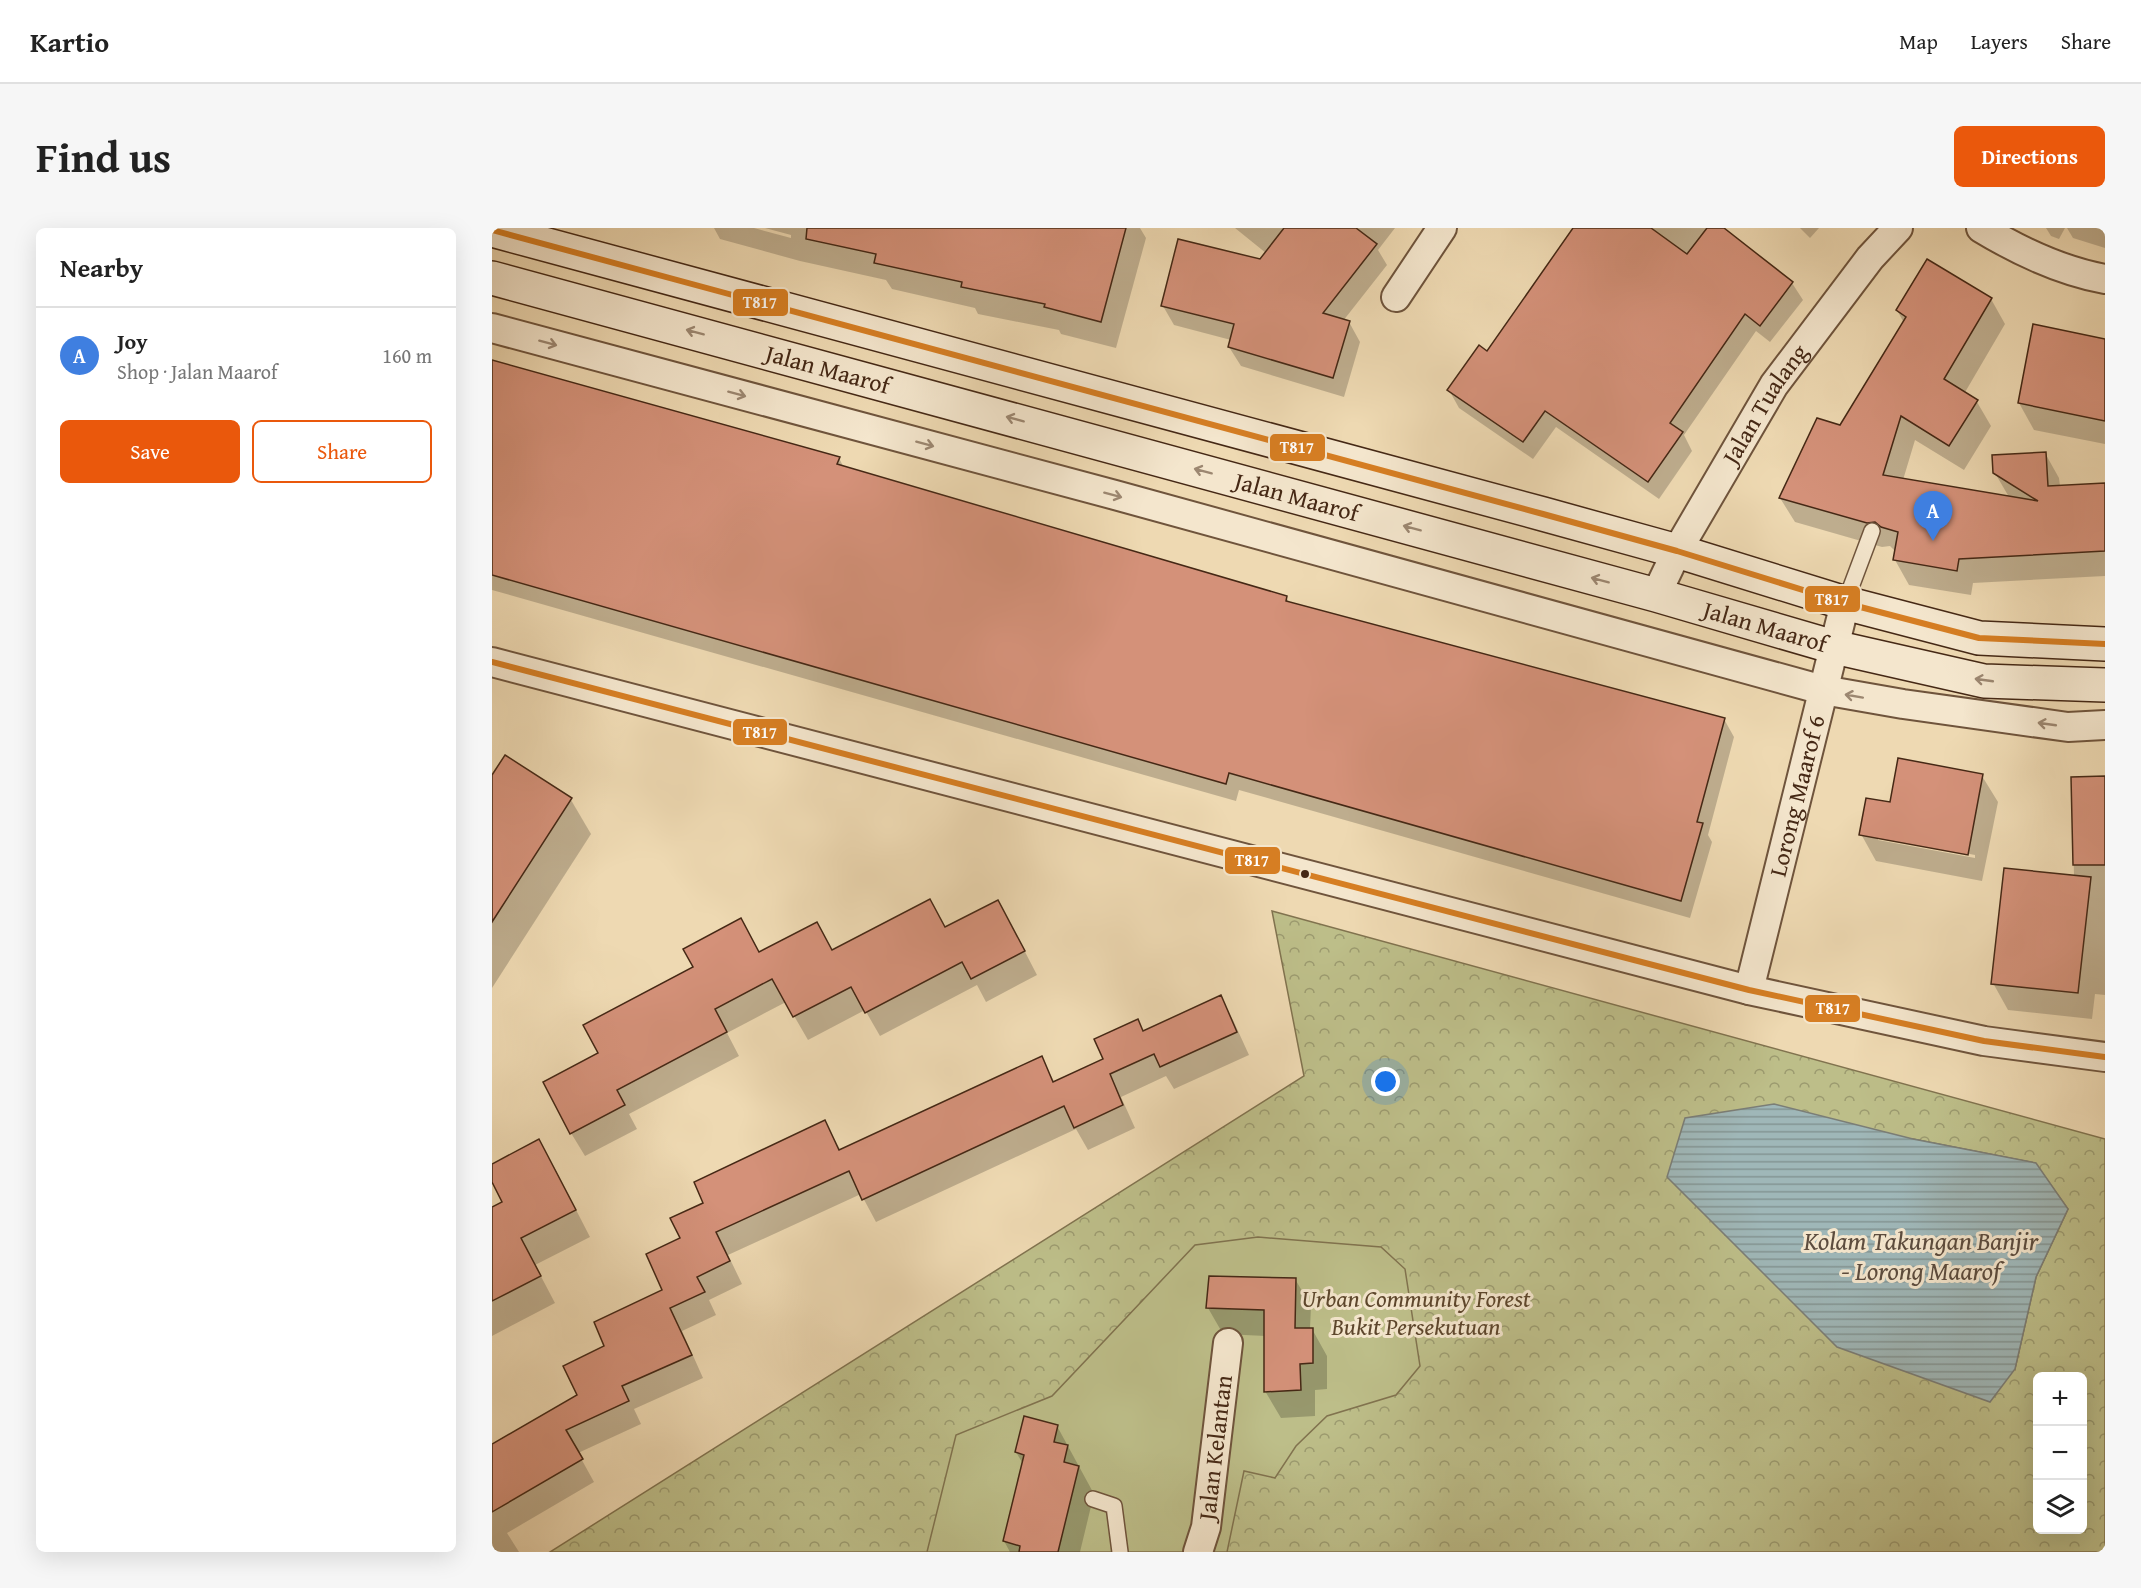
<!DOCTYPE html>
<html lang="en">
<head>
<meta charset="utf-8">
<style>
  body { margin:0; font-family:"Gentium Book Plus",serif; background:#f6f6f6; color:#222 }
  .controls { position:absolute; right:18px; bottom:18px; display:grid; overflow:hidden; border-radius:9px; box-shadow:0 6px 24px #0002 }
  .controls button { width:54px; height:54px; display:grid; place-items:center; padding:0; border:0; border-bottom:2px solid #e0e0e0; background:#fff; color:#222; font:30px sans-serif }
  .you { position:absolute; left:894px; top:854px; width:21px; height:21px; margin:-15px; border:4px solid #fff; border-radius:50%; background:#1a73e8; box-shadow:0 0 0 9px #1a73e833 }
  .badge { display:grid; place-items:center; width:39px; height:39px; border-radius:50%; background:#ea580c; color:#fff; font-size:20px; font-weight:700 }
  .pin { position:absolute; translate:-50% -50px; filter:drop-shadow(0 2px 3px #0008) }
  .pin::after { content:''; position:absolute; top:32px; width:21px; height:18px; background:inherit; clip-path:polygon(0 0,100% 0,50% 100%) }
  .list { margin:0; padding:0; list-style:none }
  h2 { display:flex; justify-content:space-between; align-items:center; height:78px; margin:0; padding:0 24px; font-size:26px }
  h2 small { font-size:20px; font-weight:400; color:#767676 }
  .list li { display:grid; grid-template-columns:39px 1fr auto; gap:18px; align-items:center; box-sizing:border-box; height:96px; padding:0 24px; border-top:2px solid #e0e0e0 }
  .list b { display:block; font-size:22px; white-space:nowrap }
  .list p { margin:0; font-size:20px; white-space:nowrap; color:#767676 }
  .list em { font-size:20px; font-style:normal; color:#767676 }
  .actions { display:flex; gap:12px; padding:18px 24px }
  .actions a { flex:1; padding:14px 0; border:2px solid #ea580c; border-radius:9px; text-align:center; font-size:21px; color:#ea580c }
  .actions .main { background:#ea580c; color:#fff }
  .icon { flex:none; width:33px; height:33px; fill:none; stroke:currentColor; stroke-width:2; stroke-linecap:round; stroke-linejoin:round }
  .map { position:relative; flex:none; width:1613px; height:1324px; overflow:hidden; border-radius:9px }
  header { display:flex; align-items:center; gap:36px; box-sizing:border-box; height:84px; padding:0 30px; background:#fff; border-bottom:2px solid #e0e0e0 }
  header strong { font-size:28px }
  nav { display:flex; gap:33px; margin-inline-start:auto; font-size:21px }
  .intro { display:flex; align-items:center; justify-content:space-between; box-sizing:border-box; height:144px; padding:0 36px }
  h1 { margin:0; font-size:42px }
  .button { padding:15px 27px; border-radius:9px; background:#ea580c; color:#fff; font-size:21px; font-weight:700 }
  main { display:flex; gap:36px; padding:0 36px }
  aside { flex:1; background:#fff; border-radius:9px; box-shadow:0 6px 24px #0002 }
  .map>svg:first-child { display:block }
</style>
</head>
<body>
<header>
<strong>Kartio</strong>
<nav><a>Map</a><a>Layers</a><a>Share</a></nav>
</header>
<div class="intro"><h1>Find us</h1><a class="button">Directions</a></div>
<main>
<aside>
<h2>Nearby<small></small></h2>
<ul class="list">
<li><span class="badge" style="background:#3f7fe0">A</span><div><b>Joy</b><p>Shop · Jalan Maarof</p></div><em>160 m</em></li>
</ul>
<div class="actions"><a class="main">Save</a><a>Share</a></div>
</aside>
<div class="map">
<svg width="1613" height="1324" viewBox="0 0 1613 1324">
  <defs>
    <pattern id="forest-crowns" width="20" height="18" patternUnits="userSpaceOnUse" patternTransform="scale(1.5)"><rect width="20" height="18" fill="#bdbe89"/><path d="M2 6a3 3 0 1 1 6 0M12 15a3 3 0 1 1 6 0" fill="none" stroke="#9b9a6f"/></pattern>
    <pattern id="water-rules" width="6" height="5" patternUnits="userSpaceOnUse" patternTransform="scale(1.5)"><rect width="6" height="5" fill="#9fb7b8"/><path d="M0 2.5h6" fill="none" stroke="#839594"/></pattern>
  </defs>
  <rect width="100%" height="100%" fill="#eed9b2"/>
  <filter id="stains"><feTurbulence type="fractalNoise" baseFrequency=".00333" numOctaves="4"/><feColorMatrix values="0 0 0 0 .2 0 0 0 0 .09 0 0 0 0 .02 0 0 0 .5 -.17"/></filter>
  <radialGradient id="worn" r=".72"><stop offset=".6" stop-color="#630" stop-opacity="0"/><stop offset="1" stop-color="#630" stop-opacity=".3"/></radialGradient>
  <polygon fill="#bdbe89" stroke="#81734f" stroke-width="1.5" points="959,782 1512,1324 77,1324"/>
  <path fill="url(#forest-crowns)" stroke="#81734f" stroke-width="1.5" fill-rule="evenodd" d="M780,683l833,228v413h-878l17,-81 31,7 21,-32 31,-30 69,-21 24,-29 -15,-97 -24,-22 -123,-10 -63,8 -143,151 -96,39 -29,117h-377l754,-476zM1421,911l122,24 33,46 -32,68 -21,92zM1546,1148h44v154h-44z"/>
  <polygon fill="url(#water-rules)" stroke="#7b7e77" stroke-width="1.5" points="1282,876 1421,911 1544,935 1576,981 1544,1049 1523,1141 1498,1174 1345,1119 1175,949 1193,890"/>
  <g fill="#0003" fill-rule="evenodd">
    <polygon points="222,0 262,0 299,10 299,7 273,0 648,0 654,10 624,120 569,106 567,102 486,86 483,80 400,61 394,52 308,33 228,11"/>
    <polygon points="743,0 903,0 886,22 895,37 851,93 857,94 868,114 852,169 749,138 737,119 739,112 682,97 671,78 790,38"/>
    <polygon points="1084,0 1230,0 1300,55 1311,72 1278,114 1264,103 1192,207 1200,223 1167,271 1064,199 1041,231 967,180 957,162 996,125"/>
    <polygon points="1308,0 1327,0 1318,10"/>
    <polygon points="1554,0 1573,0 1567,11 1559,8"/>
    <polygon points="1575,0 1613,0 1613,20 1581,10"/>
    <polygon points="1499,71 1513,96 1472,166 1485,174 1499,198 1472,242 1423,212 1411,252 1517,269 1503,245 1553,225 1567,250 1568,258 1613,256 1613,348 1481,355 1479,367 1417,357 1403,332 1404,324 1398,318 1390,319 1303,294 1288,270 1349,199 1412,95 1405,82"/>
    <polygon points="1613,113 1613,216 1542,202 1527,175"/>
    <polygon points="0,134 347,230 352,240 794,369 798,376 1232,491 1242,509 1216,607 1220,614 1198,690 747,562 744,573 0,362"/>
    <path d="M1490,548l16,26 -16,79 -106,-20 -15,-27 30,-30zM1386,609l97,18v3l-97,-18z"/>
    <polygon points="0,550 79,572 99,606 0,760"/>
    <polygon points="1613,550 1613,767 1603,766 1600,791 1516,782 1501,755 1582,649 1580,551"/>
    <polygon points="519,697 545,747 494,774 485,757 388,808 373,782 316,812 294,774 235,805 247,828 137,886 145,901 93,928 79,905 108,826 267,725 340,724 453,701"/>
    <polygon points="728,769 741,792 757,827 682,861 674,848 629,869 643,900 596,922 584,901 384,994 369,966 236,1027 250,1056 217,1072 224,1087 190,1103 211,1150 142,1181 149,1196 86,1225 102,1254 15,1305 27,1324 0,1324 0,1218 87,1168 114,1119 172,1063 190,1011 213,975 333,894 349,923 549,830 563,855 613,832 652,805"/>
    <polygon points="0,937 62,939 98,1009 43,1037 63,1075 0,1108 0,981 12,974 0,951"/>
    <polygon points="803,1051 819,1078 818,1101 820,1101 835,1128 835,1161 823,1162 823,1188 789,1190 773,1163 774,1108 731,1106 716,1080"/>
    <polygon points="565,1198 602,1266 588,1324 518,1324 512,1313 531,1236 524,1224"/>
  </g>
  <g fill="#d49179" stroke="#452815" stroke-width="1.5">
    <polygon points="315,0 634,0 609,94 552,79 553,76 469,59 470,54 382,35 384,26 314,11"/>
    <polygon points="792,0 864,0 885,16 831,85 858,93 841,150 736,119 742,96 669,78 686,11 768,31"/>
    <polygon points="1081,0 1159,0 1195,26 1215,0 1232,0 1301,54 1268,98 1253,86 1178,195 1191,204 1156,254 1053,183 1031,214 955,162 987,117 995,123"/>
    <polygon points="1435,31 1500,70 1452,151 1486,172 1457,218 1409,188 1391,247 1546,273 1501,245 1500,227 1554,224 1556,258 1613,255 1613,323 1467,331 1465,343 1401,332 1406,304 1389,299 1383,294 1375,295 1287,270 1325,190 1348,197 1414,89 1404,82"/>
    <polygon points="1541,96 1613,111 1613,193 1526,175"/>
    <polygon points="0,132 348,229 345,236 795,368 794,373 1233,490 1205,594 1211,595 1189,673 737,545 734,556 0,347"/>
    <polygon points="13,527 80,570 0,694 0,547"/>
    <polygon points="1406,530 1491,546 1476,627 1367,607 1374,570 1398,574"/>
    <polygon points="1613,548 1613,637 1581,637 1579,549"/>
    <polygon points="1512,640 1599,649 1586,765 1499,756"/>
    <polygon points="438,671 453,699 506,672 533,723 479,751 470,734 373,785 359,759 301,789 280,751 223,781 235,804 125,862 133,877 78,906 51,854 106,825 91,797 201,739 191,721 249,690 267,724 325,694 340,722"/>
    <polygon points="729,767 745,804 668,839 662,826 618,846 631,877 582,900 572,878 370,972 357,943 224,1004 238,1033 205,1049 213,1064 178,1080 200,1127 130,1158 137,1173 74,1202 91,1231 0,1284 0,1216 85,1167 71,1138 112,1118 102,1094 170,1062 154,1026 188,1010 178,990 211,975 202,954 333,892 347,922 550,828 561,854 611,831 602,811 646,791 651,803"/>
    <polygon points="47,911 84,982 29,1010 49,1048 0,1073 0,979 10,974 0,954 0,936"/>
    <polygon points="717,1048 804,1050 803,1100 821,1100 821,1135 808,1136 809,1162 772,1164 772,1082 714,1080"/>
    <polygon points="532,1188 566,1197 562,1214 576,1217 572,1234 587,1238 566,1324 527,1324 528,1318 511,1313 532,1227 523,1224"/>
  </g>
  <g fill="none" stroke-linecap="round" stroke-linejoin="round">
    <g stroke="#6f543c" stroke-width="18">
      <g id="service">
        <polyline points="1353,375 1380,303"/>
        <polyline points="601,1271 622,1278 628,1324"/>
      </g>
    </g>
    <g stroke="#6f543c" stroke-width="32">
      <g id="minor">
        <path d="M1489,0c38,23 80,43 124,51"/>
        <polyline points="904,69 950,0"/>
        <polyline points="0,100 623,267 1331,462 1411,476 1576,499 1613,497"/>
        <path id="s1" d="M1164,367l21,-44 97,-166 96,-127 28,-30"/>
        <polyline points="0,434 1257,762 1492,813 1613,829"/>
        <path id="s2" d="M1257,762l96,-387"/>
        <path id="s3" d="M706,1324l8,-25 22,-184"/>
      </g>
    </g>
    <g stroke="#452815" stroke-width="36">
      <g id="secondary">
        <polyline points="0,2 1051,286 1185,323 1353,375 1487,410 1613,416"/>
        <path id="s4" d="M0,50l1164,317 178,52 150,34 121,4"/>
      </g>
    </g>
    <use href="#service" stroke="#f4e6cd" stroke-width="15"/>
    <use href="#minor" stroke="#f4e6cd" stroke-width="28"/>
    <use href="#secondary" stroke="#f4e6cd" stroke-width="33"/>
    <g stroke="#f4e6cd" stroke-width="10">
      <g id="bus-1">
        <polyline points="0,2 1051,286 1185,323 1353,375 1487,410 1613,416"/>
        <polyline points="0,434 1257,762 1492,813 1613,829"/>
      </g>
    </g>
    <use href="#bus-1" stroke="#d67e23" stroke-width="6"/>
  </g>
  <defs><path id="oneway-shaft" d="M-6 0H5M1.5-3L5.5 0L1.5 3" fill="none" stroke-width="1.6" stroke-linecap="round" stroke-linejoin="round" transform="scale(1.5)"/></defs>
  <g stroke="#9c8771">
    <use href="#oneway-shaft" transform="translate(203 104) rotate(-165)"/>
    <use href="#oneway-shaft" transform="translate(56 115) rotate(15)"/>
    <use href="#oneway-shaft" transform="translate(245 166) rotate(15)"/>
    <use href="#oneway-shaft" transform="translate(523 191) rotate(-165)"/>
    <use href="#oneway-shaft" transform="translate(433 216) rotate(15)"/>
    <use href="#oneway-shaft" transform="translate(711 243) rotate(-165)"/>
    <use href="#oneway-shaft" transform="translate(621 267) rotate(15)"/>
    <use href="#oneway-shaft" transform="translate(920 300) rotate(-165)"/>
    <use href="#oneway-shaft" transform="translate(1108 352) rotate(-165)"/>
    <use href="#oneway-shaft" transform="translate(1492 452) rotate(-172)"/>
    <use href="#oneway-shaft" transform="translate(1362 468) rotate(-170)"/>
    <use href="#oneway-shaft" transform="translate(1555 496) rotate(-172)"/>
  </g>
  <circle fill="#452815" stroke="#f4e6cd" stroke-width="2" cx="813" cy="646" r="5"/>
  <g text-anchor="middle" stroke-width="6" stroke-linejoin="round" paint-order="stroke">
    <g font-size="24" fill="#452815" stroke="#f4e6cd">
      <text dy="8" stroke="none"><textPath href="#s4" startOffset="348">Jalan Maarof</textPath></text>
      <text dy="8" stroke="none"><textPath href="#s1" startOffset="220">Jalan Tualang</textPath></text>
      <text dy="8" stroke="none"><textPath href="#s4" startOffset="834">Jalan Maarof</textPath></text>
      <text dy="8" stroke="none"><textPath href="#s4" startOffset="1320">Jalan Maarof</textPath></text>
      <text dy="8" stroke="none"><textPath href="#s2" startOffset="200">Lorong Maarof 6</textPath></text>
      <text dy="8" stroke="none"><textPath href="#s3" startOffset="106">Jalan Kelantan</textPath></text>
    </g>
    <g font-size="24" font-style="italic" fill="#5d462c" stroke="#f4e6cd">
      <text x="924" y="1079">Urban Community Forest<tspan x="924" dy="28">Bukit Persekutuan</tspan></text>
    </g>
    <g font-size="26" font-style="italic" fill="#5c4c3e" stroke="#f4e6cd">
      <text x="1429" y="1022">Kolam Takungan Banjir<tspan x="1429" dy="30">- Lorong Maarof</tspan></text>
    </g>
  </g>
  <g stroke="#f4e6cd" stroke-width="2">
    <rect x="240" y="60" width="57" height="29" rx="6" fill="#d67e23"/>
    <rect x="777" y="205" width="57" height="29" rx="6" fill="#d67e23"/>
    <rect x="1312" y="357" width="57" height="28" rx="6" fill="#d67e23"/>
    <rect x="240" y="490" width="56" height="28" rx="6" fill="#d67e23"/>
    <rect x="732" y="618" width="57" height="29" rx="6" fill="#d67e23"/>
    <rect x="1312" y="766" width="57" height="29" rx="6" fill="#d67e23"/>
  </g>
  <g font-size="16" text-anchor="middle" font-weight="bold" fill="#fff">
    <text x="268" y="80">T817</text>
    <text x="805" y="225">T817</text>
    <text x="1340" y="377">T817</text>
    <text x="268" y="510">T817</text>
    <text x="760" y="638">T817</text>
    <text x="1341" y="786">T817</text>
  </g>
  <rect width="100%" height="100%" filter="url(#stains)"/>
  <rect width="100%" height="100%" fill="url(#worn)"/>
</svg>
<div class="controls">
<button>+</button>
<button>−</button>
<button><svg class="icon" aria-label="layers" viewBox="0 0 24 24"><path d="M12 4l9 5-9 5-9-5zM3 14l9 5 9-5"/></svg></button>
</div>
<div class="you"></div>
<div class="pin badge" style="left:1441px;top:313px;background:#3f7fe0">A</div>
</div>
</main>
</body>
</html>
